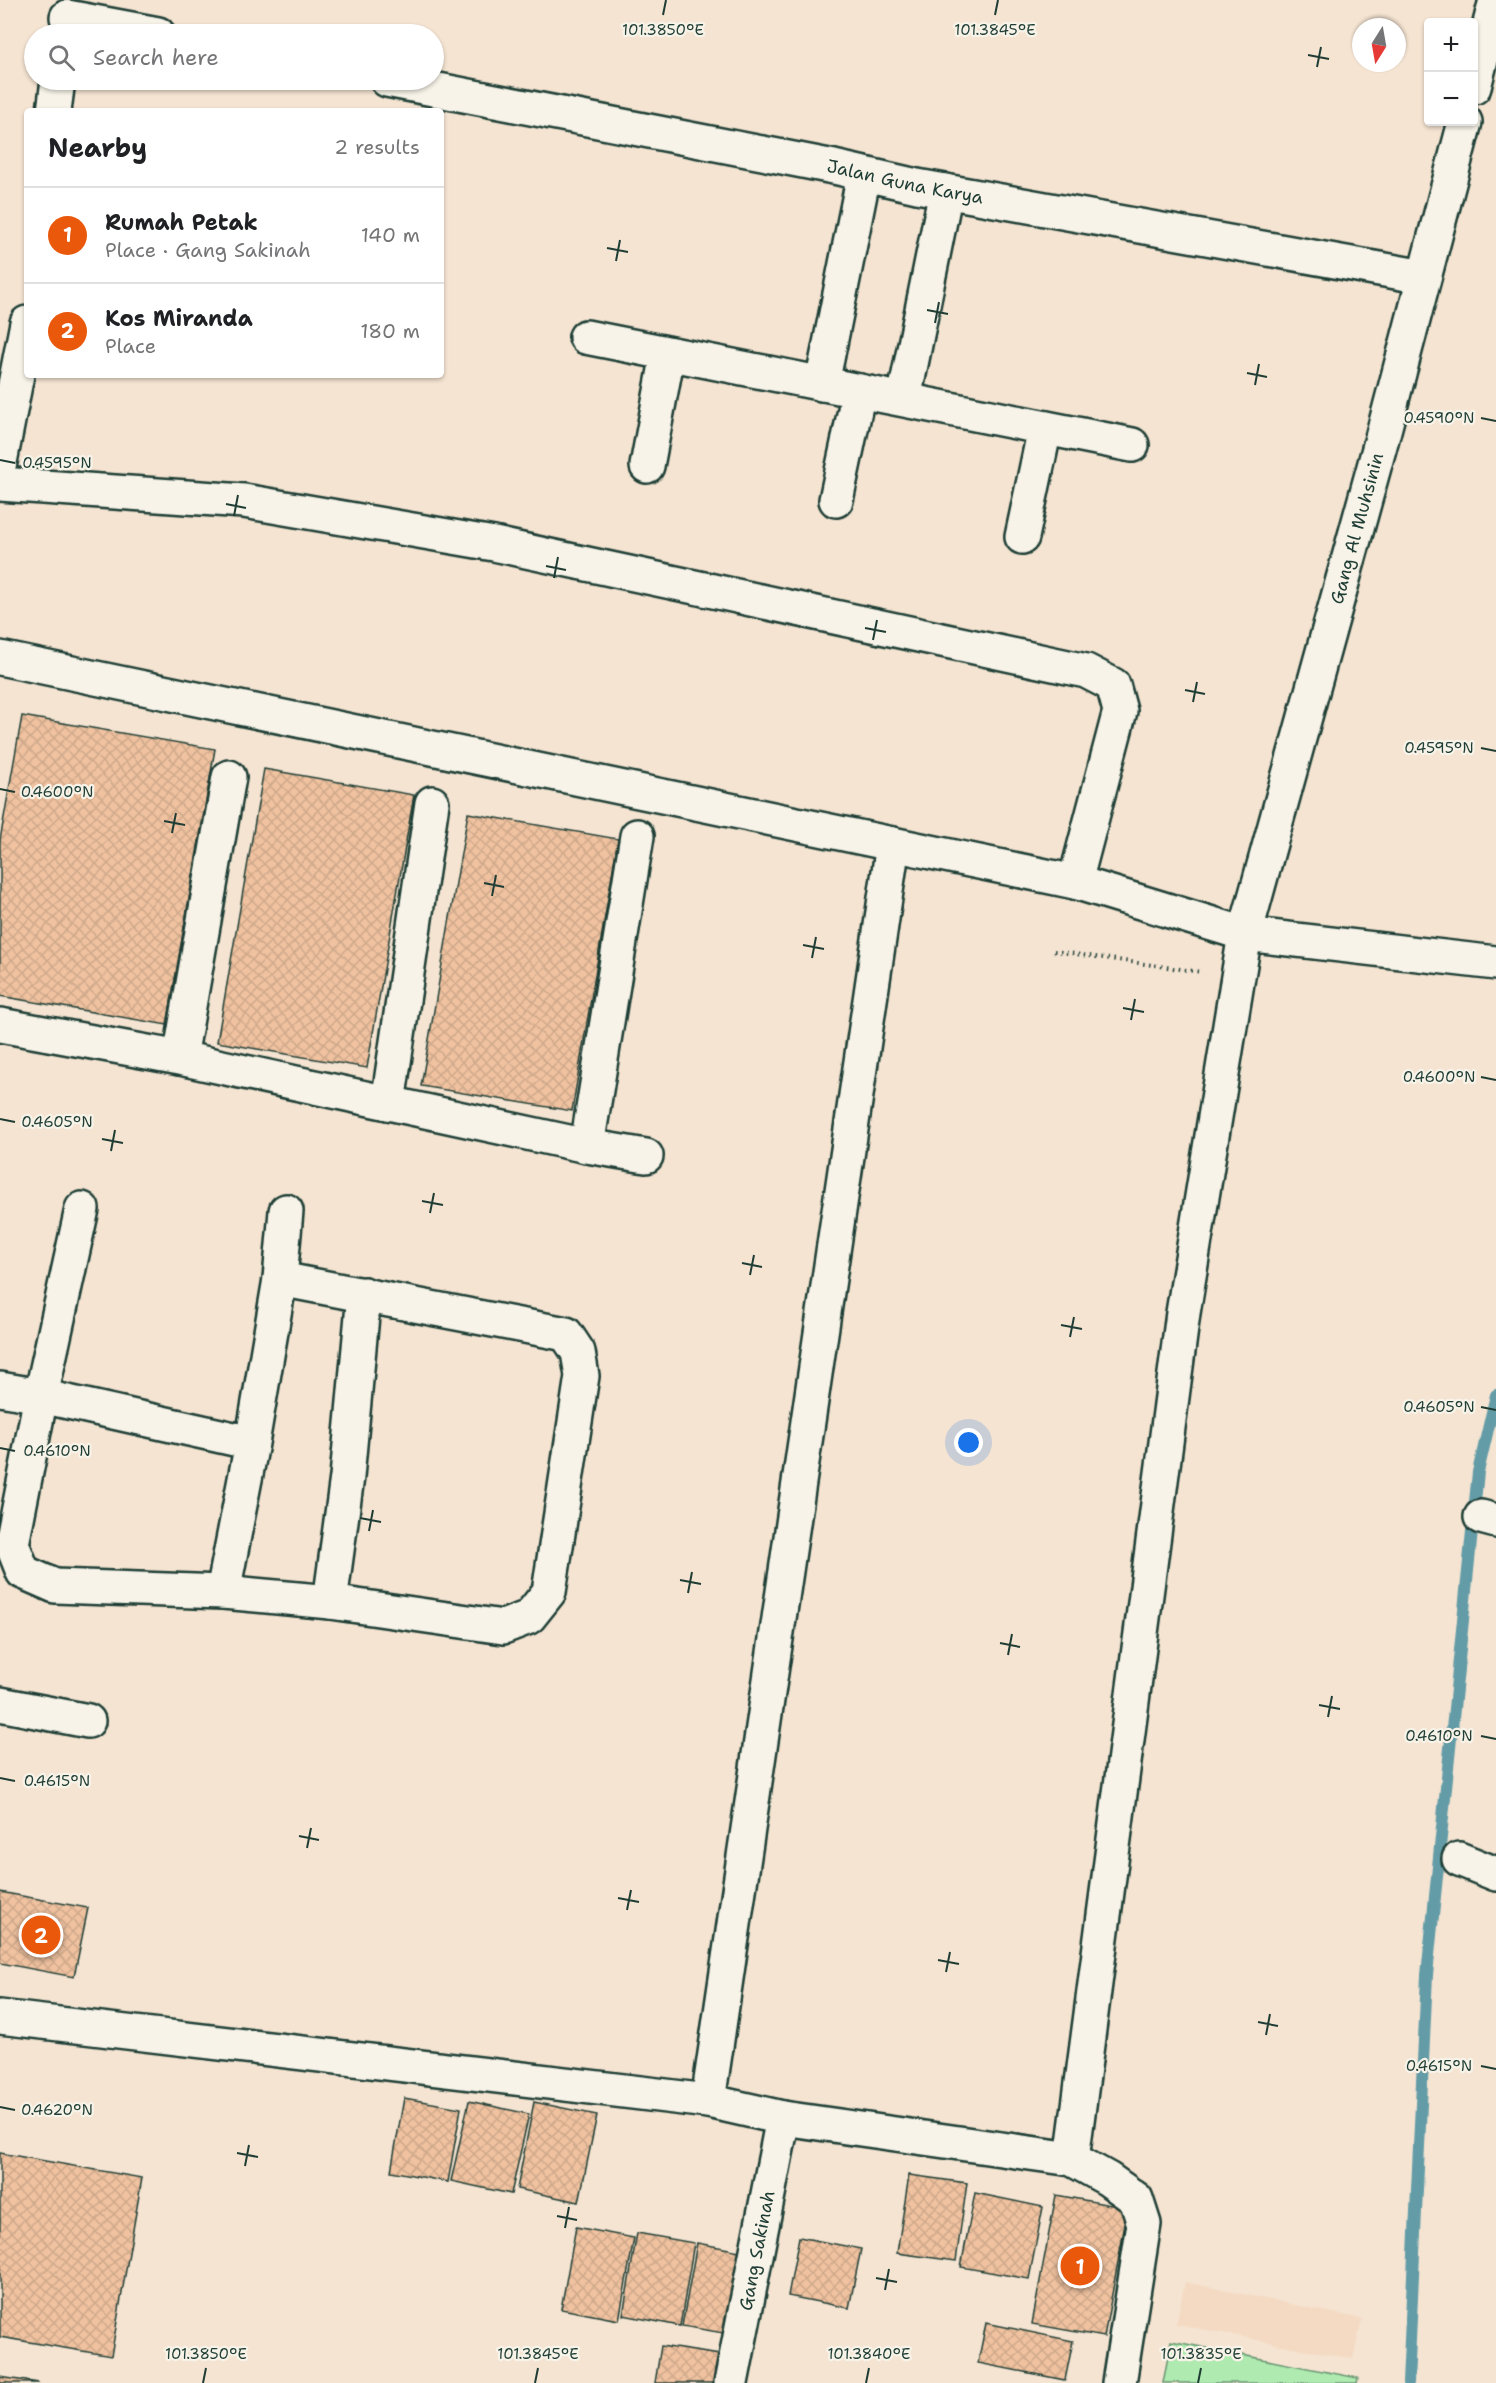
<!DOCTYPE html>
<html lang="en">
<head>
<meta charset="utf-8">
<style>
  body { margin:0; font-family:"Shantell Sans",sans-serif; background:#f6f6f6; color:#202124 }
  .controls { position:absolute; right:18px; top:18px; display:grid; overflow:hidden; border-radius:6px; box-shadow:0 2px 4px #0004 }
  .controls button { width:54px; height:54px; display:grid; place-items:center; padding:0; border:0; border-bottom:2px solid #e0e0e0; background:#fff; color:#202124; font:30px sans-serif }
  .compass { position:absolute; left:1352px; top:18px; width:54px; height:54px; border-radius:50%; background:#fff; box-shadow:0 2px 4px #0004; rotate:191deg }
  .you { position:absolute; left:969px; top:1443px; width:21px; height:21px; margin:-15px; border:4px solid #fff; border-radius:50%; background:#1a73e8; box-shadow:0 0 0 9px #1a73e833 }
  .badge { display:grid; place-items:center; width:39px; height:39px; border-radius:50%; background:#ea580c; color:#fff; font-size:20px; font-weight:700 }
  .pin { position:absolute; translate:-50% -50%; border:3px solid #fff; box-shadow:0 2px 6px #0006 }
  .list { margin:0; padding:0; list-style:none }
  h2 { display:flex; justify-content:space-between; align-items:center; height:78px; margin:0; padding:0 24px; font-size:26px }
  h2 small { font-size:20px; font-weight:400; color:#757577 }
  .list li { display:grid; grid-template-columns:39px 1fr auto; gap:18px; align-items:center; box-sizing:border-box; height:96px; padding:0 24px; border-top:2px solid #e0e0e0 }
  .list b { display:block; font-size:22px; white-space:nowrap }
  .list p { margin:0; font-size:20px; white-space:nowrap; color:#757577 }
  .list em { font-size:20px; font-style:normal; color:#757577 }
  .icon { flex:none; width:33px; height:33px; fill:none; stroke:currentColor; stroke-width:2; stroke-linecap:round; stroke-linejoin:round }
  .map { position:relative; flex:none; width:1496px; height:2383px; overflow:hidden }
  .search { position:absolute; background:#fff; box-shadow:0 2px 4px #0004; left:24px; top:24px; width:420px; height:66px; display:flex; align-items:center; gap:15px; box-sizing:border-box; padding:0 21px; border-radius:33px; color:#757577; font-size:22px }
  .panel { position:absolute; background:#fff; box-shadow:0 2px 4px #0004; left:24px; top:108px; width:420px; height:270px; border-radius:6px }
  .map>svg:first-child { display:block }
</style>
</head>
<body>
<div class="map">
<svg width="1496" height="2383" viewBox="0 0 1496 2383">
  <defs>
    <pattern id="building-cross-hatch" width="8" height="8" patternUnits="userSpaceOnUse" patternTransform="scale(1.5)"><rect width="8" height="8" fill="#f0c2a0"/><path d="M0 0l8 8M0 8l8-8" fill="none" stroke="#cda88a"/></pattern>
  </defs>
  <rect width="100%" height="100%" fill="#f5e4d2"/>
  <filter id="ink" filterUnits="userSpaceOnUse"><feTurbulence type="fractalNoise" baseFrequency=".0167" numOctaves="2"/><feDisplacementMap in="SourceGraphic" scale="12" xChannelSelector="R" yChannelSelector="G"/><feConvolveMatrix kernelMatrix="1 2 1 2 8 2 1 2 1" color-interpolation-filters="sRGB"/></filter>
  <g filter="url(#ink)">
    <polygon fill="#f4dac3" points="1185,2282 1362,2319 1353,2359 1176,2324"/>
    <polygon fill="#afebb0" stroke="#679472" stroke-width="1.5" points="1171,2341 1358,2378 1357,2383 1163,2383"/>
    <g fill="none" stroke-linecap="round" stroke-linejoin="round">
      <polyline stroke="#649ca7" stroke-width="12" points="1408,2383 1427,1975 1478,1472 1496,1395"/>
    </g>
    <g fill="url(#building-cross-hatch)" stroke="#1f3d34" stroke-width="1.5">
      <polygon points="22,716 215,749 167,1025 0,996 0,840"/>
      <polygon points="264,769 414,795 367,1068 217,1042"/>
      <polygon points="468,813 618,839 572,1111 421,1086"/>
      <polygon points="0,1892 88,1908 74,1977 0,1963"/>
      <polygon points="404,2098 461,2108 448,2182 391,2171"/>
      <polygon points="469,2101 529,2114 511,2194 451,2181"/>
      <polygon points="534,2102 597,2115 579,2202 517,2189"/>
      <polygon points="0,2153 142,2178 111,2356 0,2337"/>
      <polygon points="909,2175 967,2183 956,2261 897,2253"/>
      <polygon points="975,2193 1043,2207 1029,2279 961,2267"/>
      <polygon points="1056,2195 1128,2208 1104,2337 1032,2324"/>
      <polygon points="576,2227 634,2238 619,2320 561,2309"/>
      <polygon points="637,2233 694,2243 680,2326 623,2315"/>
      <polygon points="799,2237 861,2249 849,2308 788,2296"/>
      <polygon points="697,2243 756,2254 741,2336 682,2326"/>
      <polygon points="986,2323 1073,2341 1065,2380 978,2363"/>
      <polygon points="661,2346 726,2356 722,2383 655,2383"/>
      <polygon points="0,2377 39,2383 0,2383"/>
    </g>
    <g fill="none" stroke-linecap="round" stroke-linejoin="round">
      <g stroke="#1f3d34" stroke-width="38">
        <g id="minor">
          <polyline points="67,17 158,34"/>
          <path id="s1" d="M387,80l447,87 83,19 507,91"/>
          <polyline points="1474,87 1496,0"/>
          <polyline points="54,111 58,80"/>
          <polyline points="586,337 1132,445"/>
          <polyline points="822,384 864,174"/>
          <polyline points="904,399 946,191"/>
          <polyline points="0,462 27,323"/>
          <polyline points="647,466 668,354"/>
          <polyline points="0,484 244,501 494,544 1086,671 1113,685 1120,711 1075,882"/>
          <polyline points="836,500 859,391"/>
          <polyline points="1022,537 1045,428"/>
          <polyline points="0,658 1075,882 1245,934 1496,963"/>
          <polyline points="0,1025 180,1058 587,1146 646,1156"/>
          <polyline points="180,1058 229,777"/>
          <polyline points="388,1103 432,803"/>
          <polyline points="587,1146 637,836"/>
          <polyline points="82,1209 41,1396 12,1544 23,1572 55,1586 223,1592"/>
          <polyline points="280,1279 286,1211"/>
          <polyline points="0,1389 41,1396 252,1443 223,1592 330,1602 503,1627 529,1617 549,1592 582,1376 578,1352 566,1334 280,1279 252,1443"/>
          <polyline points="1481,1517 1496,1521"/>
          <polyline points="330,1602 347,1477 364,1294"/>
          <polyline points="0,1704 88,1721"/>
          <polyline points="1459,1859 1496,1874"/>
          <polyline points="0,2017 708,2101 783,2118 1072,2159 1108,2179 1136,2199 1144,2224 1119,2383"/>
          <polyline points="708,2101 893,844"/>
          <path id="s2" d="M1072,2159l111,-846 62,-379 137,-496 83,-316"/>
          <path id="s3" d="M731,2383l52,-265"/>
        </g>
      </g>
      <polyline stroke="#1f3d34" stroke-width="4" stroke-dasharray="1.5 4.5" stroke-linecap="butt" points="1054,951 1201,972"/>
      <use href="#minor" stroke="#f7f3e8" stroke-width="33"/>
    </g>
  </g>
  <path fill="none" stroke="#1f3d34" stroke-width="2" d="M663,15l3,-15M995,15l3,-15M1308,55l21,4M1317,67l4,-20M607,248l21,4M616,261l4,-21M927,310l21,4M935,323l4,-21M1247,373l20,4M1255,385l4,-21M1481,418l15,3M0,460l15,3M226,504l20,4M234,516l4,-21M546,566l20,4M554,578l4,-21M865,628l21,4M873,640l4,-20M1185,690l20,4M1193,702l4,-20M1481,748l15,3M0,789l15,3M164,821l21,4M172,833l4,-20M484,883l20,4M492,896l4,-21M803,945l21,4M812,958l4,-21M1123,1008l21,4M1131,1020l4,-21M1481,1077l15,3M0,1119l15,3M102,1139l21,4M111,1151l4,-21M422,1201l21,4M430,1213l4,-20M742,1263l20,4M750,1275l4,-20M1061,1325l21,4M1070,1337l4,-20M1481,1407l15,3M0,1448l15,3M360,1518l21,4M369,1531l4,-21M680,1580l21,4M688,1593l4,-21M1000,1643l20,4M1008,1655l4,-21M1319,1705l21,4M1328,1717l4,-21M1481,1736l15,3M0,1778l15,3M299,1836l20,4M307,1848l4,-20M618,1898l21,4M627,1910l4,-20M938,1960l21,4M946,1972l4,-20M1258,2022l20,4M1266,2035l4,-21M1481,2066l15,3M0,2107l15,3M237,2153l21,4M245,2166l4,-21M557,2216l20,4M565,2228l4,-21M876,2278l21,4M885,2290l4,-21M203,2383l3,-15M535,2383l3,-15M866,2383l3,-15M1198,2383l3,-15"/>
  <g text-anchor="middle" stroke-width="4.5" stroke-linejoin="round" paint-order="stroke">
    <g font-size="18" fill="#1f3d34" stroke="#f7f3e8">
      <text dy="6" stroke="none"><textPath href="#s1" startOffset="528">Jalan Guna Karya</textPath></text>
      <text dy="6" stroke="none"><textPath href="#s2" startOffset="1658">Gang Al Muhsinin</textPath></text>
      <text dy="6" stroke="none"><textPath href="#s3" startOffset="135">Gang Sakinah</textPath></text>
    </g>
  </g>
  <g font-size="15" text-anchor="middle" fill="#1f3d34" stroke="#f7f3e8" stroke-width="4.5" stroke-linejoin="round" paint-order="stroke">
    <text x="663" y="35">101.3850°E</text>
    <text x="995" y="35">101.3845°E</text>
    <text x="1439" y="423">0.4590°N</text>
    <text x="57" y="468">0.4595°N</text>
    <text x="1439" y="753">0.4595°N</text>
    <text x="57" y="797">0.4600°N</text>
    <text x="1439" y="1082">0.4600°N</text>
    <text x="57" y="1127">0.4605°N</text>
    <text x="1439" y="1412">0.4605°N</text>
    <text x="57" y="1456">0.4610°N</text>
    <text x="1439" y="1741">0.4610°N</text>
    <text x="57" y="1786">0.4615°N</text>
    <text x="1439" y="2071">0.4615°N</text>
    <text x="57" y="2115">0.4620°N</text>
    <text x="206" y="2359">101.3850°E</text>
    <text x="538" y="2359">101.3845°E</text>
    <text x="869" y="2359">101.3840°E</text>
    <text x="1201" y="2359">101.3835°E</text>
  </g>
</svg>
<div class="controls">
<button>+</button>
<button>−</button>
</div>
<svg class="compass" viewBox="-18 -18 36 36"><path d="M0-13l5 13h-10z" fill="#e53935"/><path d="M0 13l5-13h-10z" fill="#757577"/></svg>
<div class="you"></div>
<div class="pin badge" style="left:1080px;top:2266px">1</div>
<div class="pin badge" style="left:41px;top:1935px">2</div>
<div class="search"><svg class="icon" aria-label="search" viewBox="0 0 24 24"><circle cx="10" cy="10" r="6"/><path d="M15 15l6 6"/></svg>Search here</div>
<section class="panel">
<h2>Nearby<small>2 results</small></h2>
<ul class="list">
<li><span class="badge">1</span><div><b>Rumah Petak</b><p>Place · Gang Sakinah</p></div><em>140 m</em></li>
<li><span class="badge">2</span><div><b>Kos Miranda</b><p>Place</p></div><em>180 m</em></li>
</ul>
</section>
</div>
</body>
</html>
